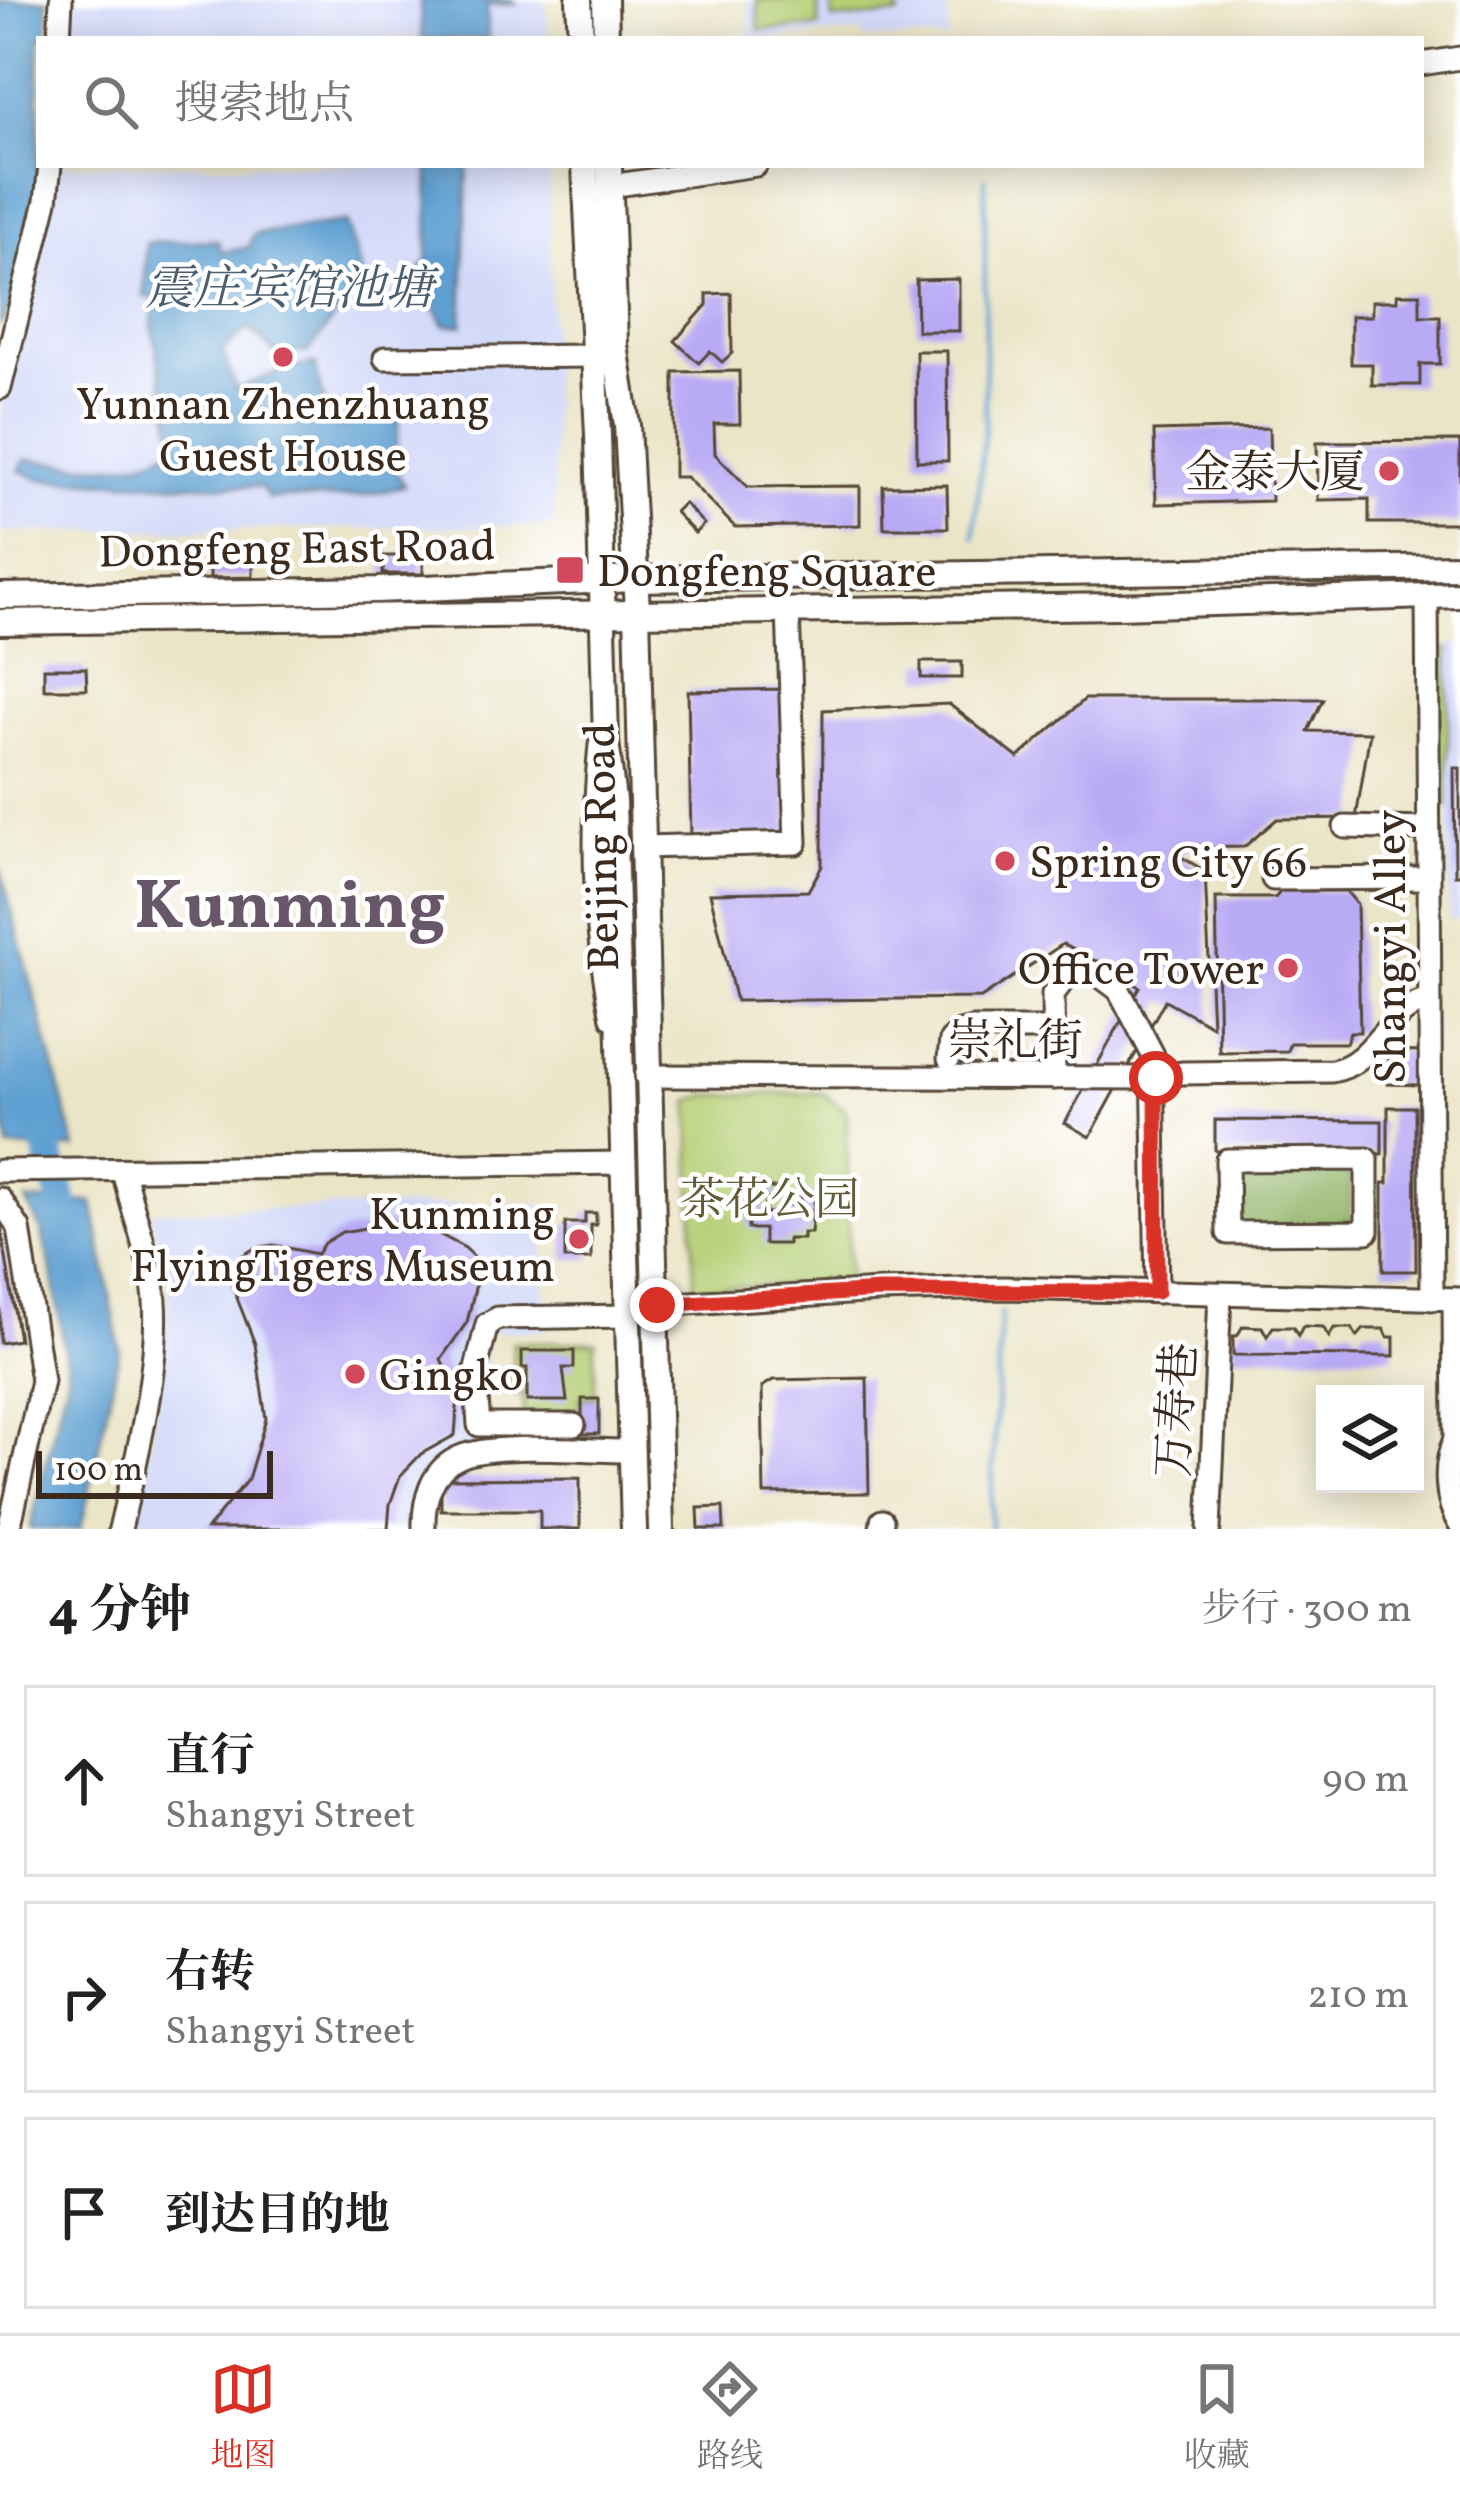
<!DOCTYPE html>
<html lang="zh">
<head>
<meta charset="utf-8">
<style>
  body { margin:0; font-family:Vollkorn,"Noto Serif SC",serif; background:#f2f2f2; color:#222 }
  .controls { position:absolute; right:36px; bottom:36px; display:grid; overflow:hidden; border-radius:0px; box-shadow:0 6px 30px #0003 }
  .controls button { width:108px; height:108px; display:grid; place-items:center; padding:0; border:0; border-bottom:3px solid #e0e0e0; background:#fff; color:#222; font:60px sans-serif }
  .scale { position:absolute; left:36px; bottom:30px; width:237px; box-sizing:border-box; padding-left:12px; border:6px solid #3b2a1e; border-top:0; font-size:33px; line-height:42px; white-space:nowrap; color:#3b2a1e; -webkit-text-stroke:9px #fff; paint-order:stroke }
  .stop { position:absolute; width:36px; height:36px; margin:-27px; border:9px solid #d93025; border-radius:50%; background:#fff }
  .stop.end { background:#d93025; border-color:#fff; box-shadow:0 3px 12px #0008 }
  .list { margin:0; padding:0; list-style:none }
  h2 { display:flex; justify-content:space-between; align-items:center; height:156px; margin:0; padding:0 48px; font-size:51px }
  h2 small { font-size:39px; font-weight:400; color:#767676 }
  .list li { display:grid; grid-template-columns:78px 1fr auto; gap:36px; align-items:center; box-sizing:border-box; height:192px; margin:0 24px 24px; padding:0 24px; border:3px solid #e0e0e0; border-radius:0px }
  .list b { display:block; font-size:45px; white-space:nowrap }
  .list p { margin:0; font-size:39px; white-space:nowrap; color:#767676 }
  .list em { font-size:39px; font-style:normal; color:#767676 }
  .icon { flex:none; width:66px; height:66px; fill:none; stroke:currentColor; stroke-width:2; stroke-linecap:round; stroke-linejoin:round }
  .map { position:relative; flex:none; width:1460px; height:1529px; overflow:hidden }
  .search { position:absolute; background:#fff; box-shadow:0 6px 30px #0003; left:36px; right:36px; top:36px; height:132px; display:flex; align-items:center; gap:30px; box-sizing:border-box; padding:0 42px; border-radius:0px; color:#767676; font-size:45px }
  .sheet { height:804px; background:#fff }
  nav { display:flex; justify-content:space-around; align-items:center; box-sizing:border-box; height:168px; border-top:3px solid #e0e0e0; background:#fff; font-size:33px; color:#767676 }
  nav a { display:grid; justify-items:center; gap:6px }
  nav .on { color:#d93025 }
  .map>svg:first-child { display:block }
</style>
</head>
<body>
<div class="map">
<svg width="1460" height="1529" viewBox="0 0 1460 1529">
  <rect width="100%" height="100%" fill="#fff"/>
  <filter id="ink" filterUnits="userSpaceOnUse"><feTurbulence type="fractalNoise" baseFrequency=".00833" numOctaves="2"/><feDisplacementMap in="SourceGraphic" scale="24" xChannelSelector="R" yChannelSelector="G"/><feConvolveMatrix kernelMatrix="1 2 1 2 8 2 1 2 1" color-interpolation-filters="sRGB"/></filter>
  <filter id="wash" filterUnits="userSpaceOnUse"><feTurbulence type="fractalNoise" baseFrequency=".004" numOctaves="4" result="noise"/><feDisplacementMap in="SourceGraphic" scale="48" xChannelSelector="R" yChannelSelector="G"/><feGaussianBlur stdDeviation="2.7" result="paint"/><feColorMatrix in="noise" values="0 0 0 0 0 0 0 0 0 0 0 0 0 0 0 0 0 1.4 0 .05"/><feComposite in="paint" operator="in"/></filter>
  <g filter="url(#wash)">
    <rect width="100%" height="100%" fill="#ebe5c7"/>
    <g fill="#d3d9f9">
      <polygon points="66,0 546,0 547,39 66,39"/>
      <polygon points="748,0 947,0 949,39 864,39 863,32 751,39"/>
      <polygon points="55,165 549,165 554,526 0,532 0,414"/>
      <polygon points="1460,644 1460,920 1449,920 1449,645"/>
      <polygon points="542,1204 546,1330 485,1332 485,1441 438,1470 421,1495 413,1529 131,1529 154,1430 170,1286 150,1211"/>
    </g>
    <g fill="#b5cf75" stroke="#787c4a" stroke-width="3">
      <polygon points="757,0 818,0 819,27 759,30"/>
      <polygon points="831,0 898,0 899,15 833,20"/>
      <rect x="1437" y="649" width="11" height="157"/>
      <polygon points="823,1093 847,1112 849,1284 694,1287 690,1102 707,1095"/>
      <polygon points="513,1342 595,1342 595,1397 580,1398 579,1414 523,1414 523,1394 513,1394"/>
    </g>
    <polygon fill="#90b266" stroke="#666e42" stroke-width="3" points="1350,1165 1351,1228 1231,1228 1231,1166"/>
    <g fill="#5ea0d2" stroke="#4c6578" stroke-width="3">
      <polygon points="0,0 47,0 48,39 39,39 39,165 45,165 10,307 0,327"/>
      <polygon points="420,0 511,0 516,3 487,5 488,39 422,39"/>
      <polygon points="429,165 468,165 462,325 444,325 418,274 428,259"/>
      <path d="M346,222l18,58 -56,72 -33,1 -26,-25 -26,23 13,39 51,-22 28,-4 16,64 68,-11 -5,50 10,18c-29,11 -65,14 -96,13 -15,0 -24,-2 -39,1l-8,-12 -221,-8 -21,-9 7,-11c47,5 110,17 149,-14l-23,-118 3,-29 -11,-1 2,-54 68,-3 5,2 2,10 27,-4 6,-14z"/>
      <polygon points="0,867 76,1148 9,1148 0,1095"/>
      <polygon points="26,1201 93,1202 120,1349 81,1529 30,1529 68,1372 52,1272 41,1230"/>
    </g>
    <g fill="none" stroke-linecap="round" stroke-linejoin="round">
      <g stroke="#5ea0d2" stroke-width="4.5">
        <polyline points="974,538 985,424 985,178"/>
        <polyline points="990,1529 1001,1312"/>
      </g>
      <polyline stroke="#5ea0d2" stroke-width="30" points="36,1110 73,1237"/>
    </g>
    <g id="blocks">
      <g fill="#b9aaf5">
        <polygon points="959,279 959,331 917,331 916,280"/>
        <polygon points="731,293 732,353 722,362 710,351 699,363 675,341 707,305 707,294"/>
        <polygon points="1397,294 1420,294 1420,316 1440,316 1440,364 1420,364 1420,385 1372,385 1372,364 1351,364 1351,316 1372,316 1372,301 1397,301"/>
        <polygon points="916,351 947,351 948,461 917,461"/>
        <polygon points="739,371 740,424 714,424 715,454 748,487 860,486 860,525 735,527 686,477 674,477 674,372"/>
        <polygon points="1269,428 1271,501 1156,504 1154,431"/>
        <polygon points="1460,441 1460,523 1369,523 1369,499 1318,500 1317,442"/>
        <polygon points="947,485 948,528 884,528 883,486"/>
        <polygon points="684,503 704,524 695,533 675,512"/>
        <rect x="383" y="556" width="40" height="18"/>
        <polygon points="210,559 253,559 253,577 210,578"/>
        <rect x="921" y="662" width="41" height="16"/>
        <polygon points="44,668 86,668 87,689 44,689"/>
        <polygon points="785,689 788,834 691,836 688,691"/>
        <polygon points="1085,699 1323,699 1308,731 1370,732 1356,818 1277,819 1244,847 1187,848 1178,855 1205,871 1212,1026 1165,1000 1090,1137 1065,1123 1140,987 1063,944 981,998 736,1001 710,893 808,891 822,866 823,710 949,704 1018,758"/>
        <polygon points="1454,768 1460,768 1460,875 1455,875"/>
        <polygon points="1281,891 1346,891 1357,904 1360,1032 1350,1032 1346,1043 1290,1043 1287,1051 1219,1052 1216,898 1275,898"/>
        <polygon points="1389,1051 1420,1052 1419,1085 1388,1084"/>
        <polygon points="1388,1107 1415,1107 1416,1271 1383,1271 1383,1183 1388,1183"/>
        <polygon points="1215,1120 1382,1121 1382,1154 1221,1153 1215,1150"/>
        <polygon points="748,1188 776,1188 776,1199 765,1199 765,1213 784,1213 784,1205 801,1205 801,1193 815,1193 811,1233 803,1233 803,1239 788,1239 788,1244 764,1244 764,1229 748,1229"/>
        <polygon points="585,1213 596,1213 596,1225 591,1225 591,1259 565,1259 565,1223 585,1223"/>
        <polygon points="0,1220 19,1340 0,1343"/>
        <polygon points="400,1222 435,1232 465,1248 481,1263 467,1322 441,1359 458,1396 455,1435 421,1454 400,1476 390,1504 388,1529 207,1529 248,1479 266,1419 255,1344 231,1283 237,1259 255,1248 273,1245 317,1254 324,1243 342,1232"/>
        <polygon points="1243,1326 1262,1327 1267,1336 1273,1327 1293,1327 1298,1336 1303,1326 1323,1327 1329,1337 1334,1328 1352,1328 1357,1337 1364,1329 1384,1329 1388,1337 1394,1337 1394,1356 1233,1355 1233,1336 1237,1336"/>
        <polygon points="522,1351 574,1351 574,1368 563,1368 567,1401 527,1401 527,1368 522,1368"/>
        <polygon points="867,1378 869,1493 764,1494 762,1387 773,1380"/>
        <rect x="582" y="1399" width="17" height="35"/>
        <polygon points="580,1478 580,1529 540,1529 540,1510 441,1510 441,1479"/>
        <polygon points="723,1507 724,1529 699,1529 698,1508"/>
      </g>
    </g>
  </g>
  <g filter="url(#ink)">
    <use href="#blocks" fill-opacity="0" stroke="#554637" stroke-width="3"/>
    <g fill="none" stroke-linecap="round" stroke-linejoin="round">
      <g stroke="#554637" stroke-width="27">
        <g id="minor">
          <polyline points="59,39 61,0"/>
          <polyline points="1421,64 1460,58"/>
          <polyline points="610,186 756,165"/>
          <polyline points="385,358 592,356"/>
          <polyline points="0,388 46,201 50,165"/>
          <polyline points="1427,595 1432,1299"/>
          <path d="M600,745c-9,91 -6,184 12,273"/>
          <polyline points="1345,827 1427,829"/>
          <polyline points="642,847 796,843 788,609"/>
          <polyline points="1273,879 1427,878"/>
          <polyline points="949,1059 951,1040 960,1032 972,1029 1052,1029"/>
          <path d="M646,1076l510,2 26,-5 150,-2c44,-7 55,-64 96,-70"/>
          <polyline points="1054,1078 1053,994 1067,976 1087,971 1096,973 1119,990 1153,1055 1157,1292"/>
          <polygon points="1367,1159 1367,1232 1228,1233 1227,1160"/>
          <polyline points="0,1171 623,1163"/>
          <polyline points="0,1199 19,1228 42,1381 9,1529"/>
          <path d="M1454,1299l1,140c-12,25 -10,63 5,86"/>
          <polyline points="657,1305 879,1291 1003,1288 1460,1299"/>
          <polyline points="574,1425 479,1425 475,1373 487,1324 498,1318 628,1316"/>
          <path d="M120,1529c16,-67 46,-184 32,-250 -7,-37 -21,-73 -29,-109"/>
          <path d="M424,1529c-1,-28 7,-60 36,-72 35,-15 130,-6 172,-6"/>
          <polyline points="881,1529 882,1521"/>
          <polyline points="1209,1529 1220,1296"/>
        </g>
      </g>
      <g stroke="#554637" stroke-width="30">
        <g id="major">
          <polyline points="579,0 581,39"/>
          <polyline points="605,0 606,39"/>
          <polyline points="585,165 598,435 606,741 613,801 634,1529"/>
          <polyline points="609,165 615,345 627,425 637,611 661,1529"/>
          <polyline points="0,596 377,590 635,579 1460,567"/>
          <polyline points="0,622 1118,606 1460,595"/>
        </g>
      </g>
      <use href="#minor" stroke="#fff" stroke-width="21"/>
      <use href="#major" stroke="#fff" stroke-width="24"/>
    </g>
  </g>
  <g fill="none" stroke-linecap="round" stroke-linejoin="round" filter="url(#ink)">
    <polyline stroke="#d93025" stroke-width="15" points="657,1305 879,1291 1157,1292 1156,1078"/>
  </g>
  <g fill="#d1495b" stroke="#fff" stroke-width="4.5">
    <circle cx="283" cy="357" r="12"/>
    <circle cx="1389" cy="471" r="12"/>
    <rect x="555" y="555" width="30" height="30" rx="6"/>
    <circle cx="1005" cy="861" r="12"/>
    <circle cx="1288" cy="968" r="12"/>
    <circle cx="579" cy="1239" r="12"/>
    <circle cx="355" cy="1374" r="12"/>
  </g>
  <g text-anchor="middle" stroke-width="9" stroke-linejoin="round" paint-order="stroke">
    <g font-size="45" fill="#3b2a1e" stroke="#fff" text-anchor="end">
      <text x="283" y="419" text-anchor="middle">Yunnan Zhenzhuang<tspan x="283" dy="52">Guest House</tspan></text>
      <text x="1365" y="487">金泰大厦</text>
      <text x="597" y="586" text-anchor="start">Dongfeng Square</text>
      <text x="1029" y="877" text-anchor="start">Spring City 66</text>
      <text x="1264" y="984">Office Tower</text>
      <text x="555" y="1229">Kunming<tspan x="555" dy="52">FlyingTigers Museum</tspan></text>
      <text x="379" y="1390" text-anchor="start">Gingko</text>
    </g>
    <g font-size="45" fill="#3b2a1e" stroke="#fff">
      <text transform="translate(297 547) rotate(-1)" y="16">Dongfeng East Road</text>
      <text transform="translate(600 847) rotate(-91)" y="16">Beijing Road</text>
      <text transform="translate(1389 947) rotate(-90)" y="16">Shangyi Alley</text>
      <text x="1015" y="1055">崇礼街</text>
      <text transform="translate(1175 1410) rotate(-87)" y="16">万寿巷</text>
    </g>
    <g font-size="45" fill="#605c38" stroke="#fff">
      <text x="770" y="1214">茶花公园</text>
    </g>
    <g font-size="48" font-style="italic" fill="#4b5f6f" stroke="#fff">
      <text x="289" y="304">震庄宾馆池塘</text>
    </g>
    <g font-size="69" font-weight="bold" fill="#675769" stroke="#fff">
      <text x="290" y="927">Kunming</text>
    </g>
  </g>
</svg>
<div class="controls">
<button><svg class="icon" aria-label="layers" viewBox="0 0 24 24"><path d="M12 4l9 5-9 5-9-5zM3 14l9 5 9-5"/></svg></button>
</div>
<div class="scale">100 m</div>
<div class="stop" style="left:1156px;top:1078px"></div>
<div class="stop end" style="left:657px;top:1305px"></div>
<div class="search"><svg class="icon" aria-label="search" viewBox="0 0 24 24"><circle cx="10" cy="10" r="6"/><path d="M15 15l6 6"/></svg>搜索地点</div>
</div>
<section class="sheet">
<h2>4 分钟<small>步行 · 300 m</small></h2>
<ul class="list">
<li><svg class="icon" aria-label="ahead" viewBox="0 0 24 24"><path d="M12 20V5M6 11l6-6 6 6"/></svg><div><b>直行</b><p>Shangyi Street</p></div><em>90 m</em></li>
<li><svg class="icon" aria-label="right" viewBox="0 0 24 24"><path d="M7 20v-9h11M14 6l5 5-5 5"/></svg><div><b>右转</b><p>Shangyi Street</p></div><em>210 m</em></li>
<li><svg class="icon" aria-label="arrive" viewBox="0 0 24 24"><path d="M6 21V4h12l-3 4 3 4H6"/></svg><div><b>到达目的地</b></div></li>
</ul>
</section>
<nav>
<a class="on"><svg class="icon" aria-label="map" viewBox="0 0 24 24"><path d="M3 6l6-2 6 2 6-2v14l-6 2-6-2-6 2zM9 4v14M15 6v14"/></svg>地图</a>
<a><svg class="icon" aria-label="directions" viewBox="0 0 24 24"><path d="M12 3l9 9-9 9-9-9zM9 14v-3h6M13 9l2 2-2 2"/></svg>路线</a>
<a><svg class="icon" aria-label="saved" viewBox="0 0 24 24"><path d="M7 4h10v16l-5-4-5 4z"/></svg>收藏</a>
</nav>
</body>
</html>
